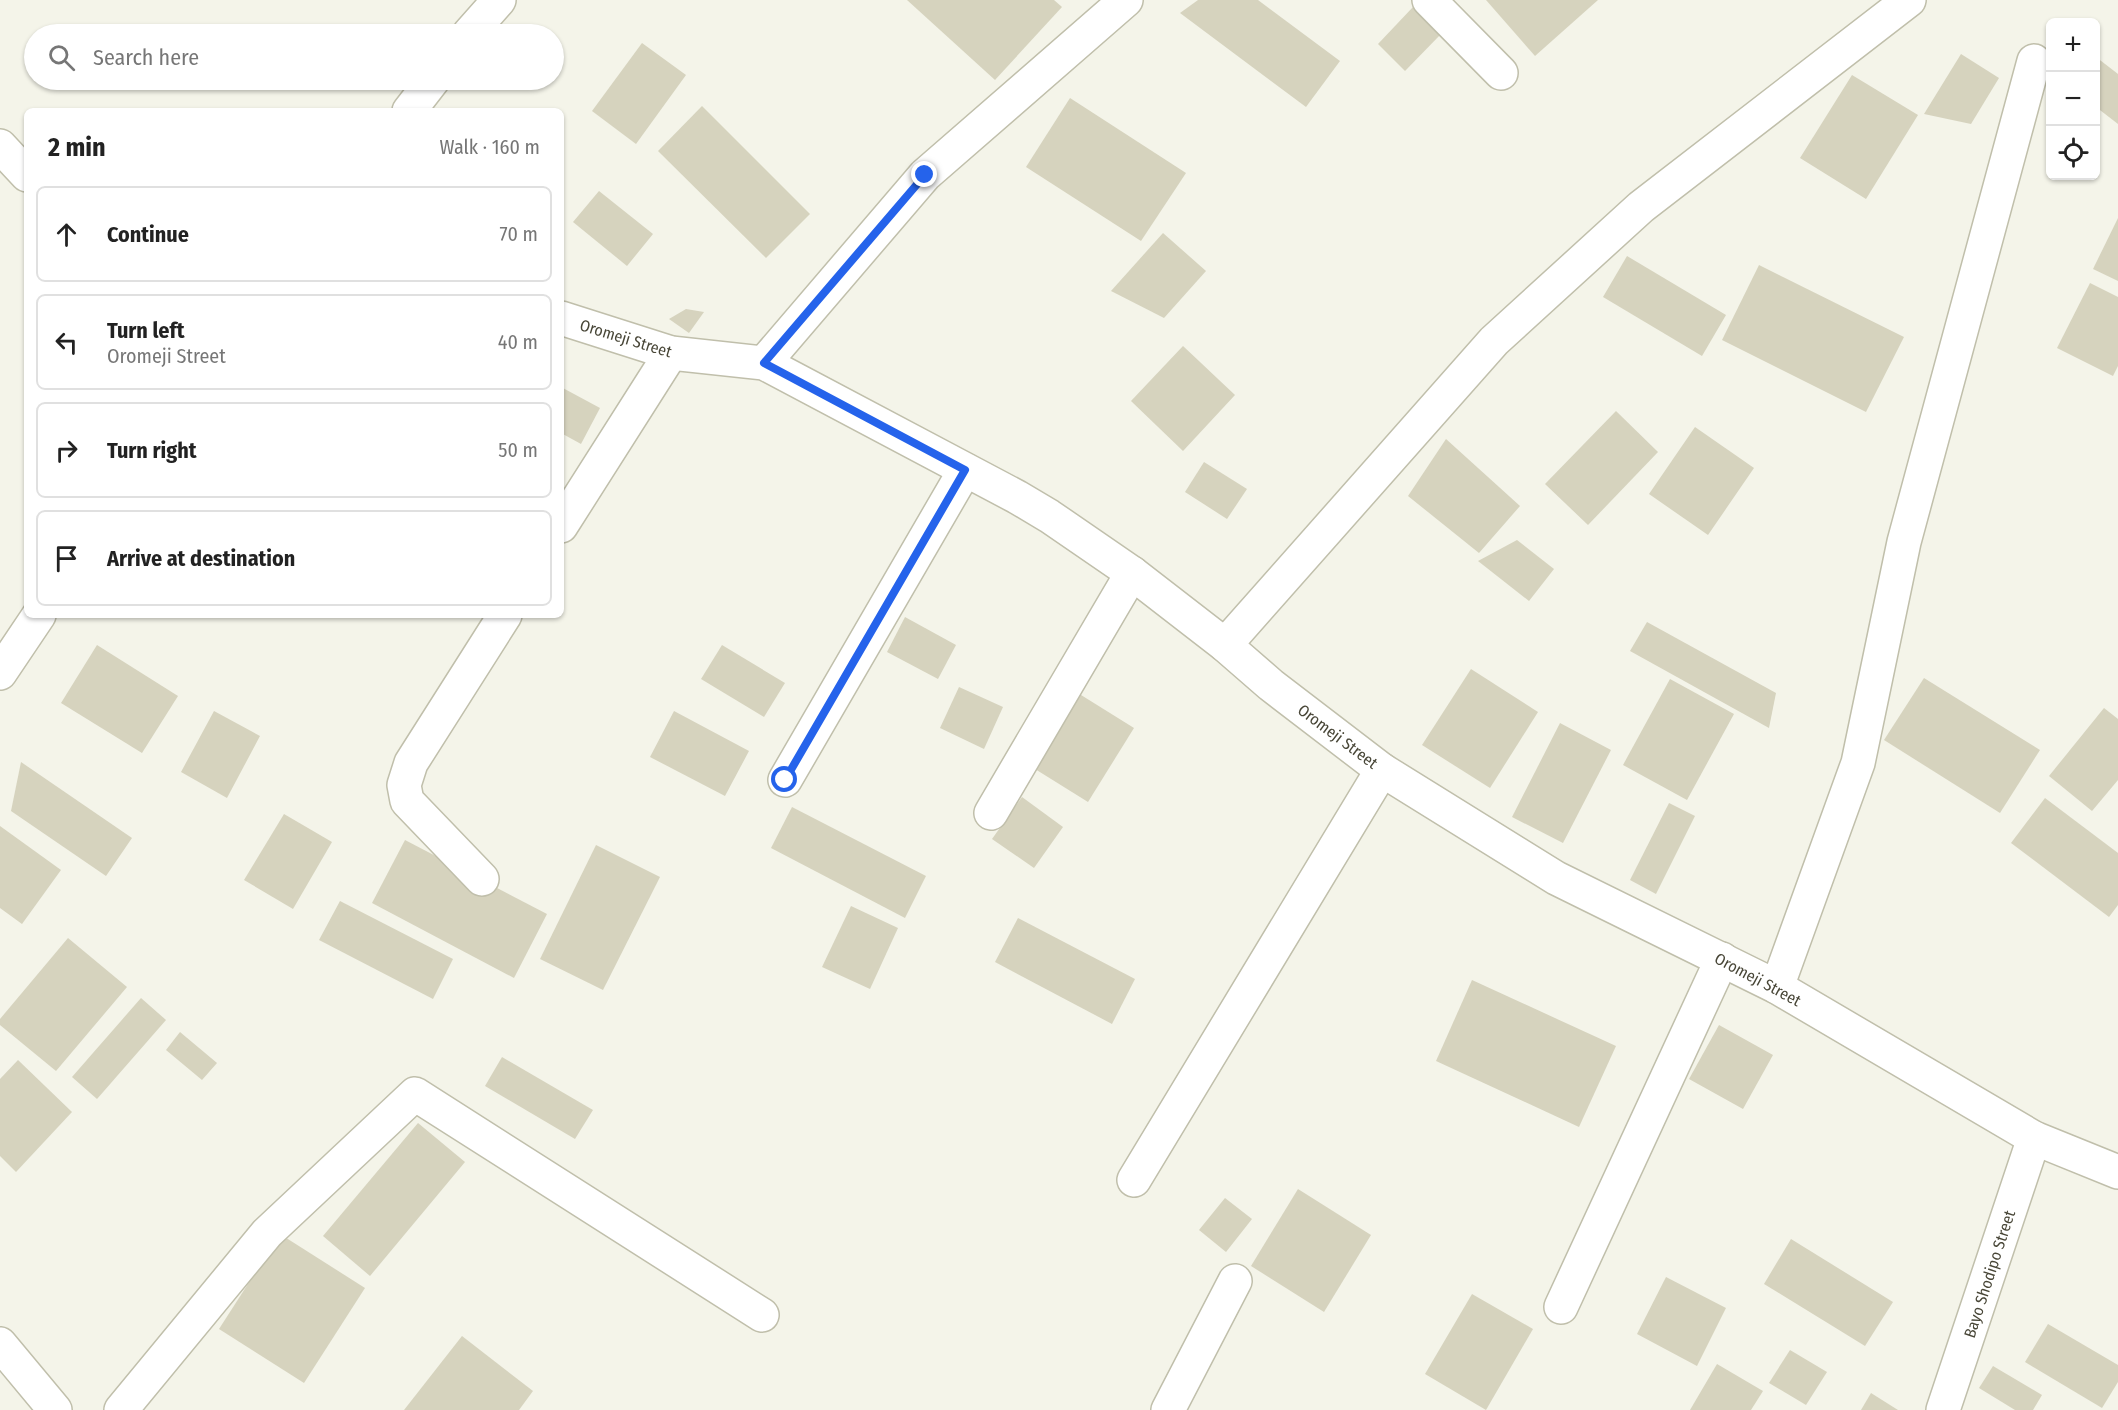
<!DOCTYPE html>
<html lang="en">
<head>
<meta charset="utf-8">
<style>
  body { margin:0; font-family:"Fira Sans Condensed",sans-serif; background:#f6f6f6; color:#222 }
  .controls { position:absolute; right:18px; top:18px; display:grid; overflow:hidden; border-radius:9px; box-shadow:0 2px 4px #0004 }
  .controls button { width:54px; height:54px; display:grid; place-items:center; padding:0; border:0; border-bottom:2px solid #e0e0e0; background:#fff; color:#222; font:30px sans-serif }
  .stop { position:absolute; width:18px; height:18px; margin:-14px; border:4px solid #2563eb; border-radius:50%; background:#fff }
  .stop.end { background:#2563eb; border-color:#fff; box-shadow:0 2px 6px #0008 }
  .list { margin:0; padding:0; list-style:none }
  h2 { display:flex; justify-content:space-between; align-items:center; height:78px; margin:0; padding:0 24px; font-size:26px }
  h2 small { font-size:20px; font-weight:400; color:#767676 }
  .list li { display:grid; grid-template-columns:39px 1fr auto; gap:18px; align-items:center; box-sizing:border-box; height:96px; margin:0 12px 12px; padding:0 12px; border:2px solid #e0e0e0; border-radius:9px }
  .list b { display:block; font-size:22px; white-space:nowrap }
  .list p { margin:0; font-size:20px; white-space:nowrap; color:#767676 }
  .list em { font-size:20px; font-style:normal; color:#767676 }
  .icon { flex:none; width:33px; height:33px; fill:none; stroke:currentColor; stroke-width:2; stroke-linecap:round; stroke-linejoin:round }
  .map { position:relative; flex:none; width:2118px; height:1410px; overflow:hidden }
  .search { position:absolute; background:#fff; box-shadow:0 2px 4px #0004; left:24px; top:24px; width:540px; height:66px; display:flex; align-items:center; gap:15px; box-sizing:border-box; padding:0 21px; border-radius:33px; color:#767676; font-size:22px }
  .panel { position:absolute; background:#fff; box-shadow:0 2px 4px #0004; left:24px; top:108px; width:540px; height:510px; border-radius:9px }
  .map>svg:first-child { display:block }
</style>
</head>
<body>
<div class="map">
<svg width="2118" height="1410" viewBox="0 0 2118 1410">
  <rect width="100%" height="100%" fill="#f4f4e9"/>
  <g fill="#d6d3be">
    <polygon points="907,0 1054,0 1062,7 995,80"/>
    <polygon points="1198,0 1258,0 1340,61 1306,107 1180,13"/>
    <polygon points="1486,0 1598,0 1535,56"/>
    <polygon points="1413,7 1441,34 1405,71 1378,44"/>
    <polygon points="642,43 686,75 636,144 592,111"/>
    <polygon points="1961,54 1999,78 1971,124 1924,114"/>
    <polygon points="2096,57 2118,74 2118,124 2096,107"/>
    <polygon points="1852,75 1918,115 1866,199 1800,158"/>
    <polygon points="1070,98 1186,173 1141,241 1026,167"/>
    <polygon points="702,106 810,214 766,258 658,151"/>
    <polygon points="599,191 653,234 627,266 573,222"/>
    <polygon points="2118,218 2118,281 2093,269"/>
    <polygon points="1163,233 1206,271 1164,318 1111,291"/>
    <polygon points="1627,256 1726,315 1702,356 1603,297"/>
    <polygon points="1759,265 1904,337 1866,412 1722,340"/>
    <polygon points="2090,283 2118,297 2118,366 2113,376 2057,348"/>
    <polygon points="686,309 704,312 689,333 669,319"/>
    <polygon points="1183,346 1235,395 1183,451 1131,401"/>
    <polygon points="561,387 600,408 581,444 561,433"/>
    <polygon points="1616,411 1658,452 1588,525 1545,484"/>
    <polygon points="1695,427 1754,468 1708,535 1649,494"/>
    <polygon points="1446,439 1520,506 1479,553 1408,496"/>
    <polygon points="1204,462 1247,489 1227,519 1185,492"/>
    <polygon points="1517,540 1554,569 1529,601 1478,561"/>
    <polygon points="905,617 956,645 938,679 887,652"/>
    <polygon points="1647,622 1776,693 1769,728 1630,651"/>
    <polygon points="97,645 178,696 142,753 61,703"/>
    <polygon points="722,645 785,683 764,717 701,679"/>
    <polygon points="1471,669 1538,712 1490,788 1422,745"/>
    <polygon points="1924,678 2040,750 2000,813 1884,740"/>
    <polygon points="1670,679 1734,714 1687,800 1623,765"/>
    <polygon points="959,687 1003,707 984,749 940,728"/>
    <polygon points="1073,690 1134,728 1088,802 1027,764"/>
    <polygon points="2104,708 2118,719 2118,780 2092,811 2049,776"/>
    <polygon points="214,711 260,736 227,798 181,772"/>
    <polygon points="674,711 749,751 725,796 650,757"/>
    <polygon points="1560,723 1611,750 1563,843 1512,817"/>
    <polygon points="21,762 132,838 106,876 11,811"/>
    <polygon points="1022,797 1063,827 1034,868 992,839"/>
    <polygon points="2045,798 2118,853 2118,905 2109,917 2011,843"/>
    <polygon points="1669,803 1695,816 1656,894 1630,880"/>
    <polygon points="792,807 926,876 905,918 771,848"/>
    <polygon points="284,814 332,842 293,909 244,880"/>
    <polygon points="0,826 61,870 22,924 0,908"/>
    <polygon points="405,840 547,914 514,978 372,903"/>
    <polygon points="596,845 660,877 603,990 540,959"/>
    <polygon points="340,901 453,959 433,999 319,940"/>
    <polygon points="851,906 898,928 870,989 822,967"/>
    <polygon points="1018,918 1135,979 1112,1024 995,962"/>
    <polygon points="68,938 127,987 56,1071 0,1025 0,1019"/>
    <polygon points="1472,980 1616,1046 1579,1127 1436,1061"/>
    <polygon points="141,998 166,1020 97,1099 72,1077"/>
    <polygon points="1719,1025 1773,1055 1743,1109 1689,1079"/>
    <polygon points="180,1032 217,1063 202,1080 166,1050"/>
    <polygon points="502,1057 593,1110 575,1139 485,1086"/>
    <polygon points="18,1060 72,1112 16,1172 0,1156 0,1079"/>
    <polygon points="418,1123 465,1162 370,1276 323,1236"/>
    <polygon points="1298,1189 1371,1235 1324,1312 1251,1266"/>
    <polygon points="1225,1198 1252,1219 1226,1252 1199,1230"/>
    <polygon points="280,1234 365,1288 304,1383 219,1329"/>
    <polygon points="1791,1239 1893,1302 1865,1346 1764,1284"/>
    <polygon points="1666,1277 1726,1308 1697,1366 1637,1334"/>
    <polygon points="1472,1294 1533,1329 1486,1410 1425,1374"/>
    <polygon points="2048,1324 2118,1365 2118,1382 2102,1408 2025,1362"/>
    <polygon points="462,1336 533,1391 519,1410 404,1410"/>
    <polygon points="1790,1350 1827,1372 1806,1405 1769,1383"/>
    <polygon points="1717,1364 1763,1391 1751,1410 1690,1410"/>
    <polygon points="1993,1366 2042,1395 2033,1410 2015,1410 1979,1388"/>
    <polygon points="1871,1393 1898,1410 1861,1410"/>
  </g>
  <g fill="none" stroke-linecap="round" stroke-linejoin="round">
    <g stroke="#c0bfab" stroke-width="36">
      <g id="minor">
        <polyline points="1429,0 1501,73"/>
        <polyline points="469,34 499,0"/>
        <polyline points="409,111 433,80"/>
        <polyline points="0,146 27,175"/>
        <polyline points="561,318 671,353 764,363 1017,497 1049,516 1132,573 1225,645 1271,685 1382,770 1556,878 1777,987 2034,1138 2118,1172"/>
        <polyline points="764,363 925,175 1126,0"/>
        <polyline points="561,526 671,353"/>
        <polyline points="1225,645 1494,341 1641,207 1909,0"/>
        <polyline points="0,673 39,615"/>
        <polyline points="785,780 965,470"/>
        <polyline points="991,813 1132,573"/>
        <polyline points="482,879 407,801 404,785 411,763 505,615"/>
        <polyline points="1777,987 1858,763 1904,542 2034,61"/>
        <polyline points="1134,1180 1382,770"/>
        <polyline points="1561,1307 1722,959"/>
        <polyline points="0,1344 55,1410"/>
        <polyline points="121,1410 267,1233 415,1094 762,1315"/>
        <polyline points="1168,1410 1235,1281"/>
        <polyline points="1943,1410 2034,1138"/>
      </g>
    </g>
    <use href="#minor" stroke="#fff" stroke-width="33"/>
  </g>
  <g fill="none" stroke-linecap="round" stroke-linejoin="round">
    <polyline stroke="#2563eb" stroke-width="8" points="785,780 965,470 764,363 925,175"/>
  </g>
  <g text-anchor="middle" stroke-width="5" stroke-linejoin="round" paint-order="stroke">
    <g font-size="16" fill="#484637" stroke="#fff">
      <text transform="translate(626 338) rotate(17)" y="6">Oromeji Street</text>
      <text transform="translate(1338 736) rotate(37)" y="6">Oromeji Street</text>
      <text transform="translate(1758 979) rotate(28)" y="6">Oromeji Street</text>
      <text transform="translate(1989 1274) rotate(-72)" y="6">Bayo Shodipo Street</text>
    </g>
  </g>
</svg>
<div class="controls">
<button>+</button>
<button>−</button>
<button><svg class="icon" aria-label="locate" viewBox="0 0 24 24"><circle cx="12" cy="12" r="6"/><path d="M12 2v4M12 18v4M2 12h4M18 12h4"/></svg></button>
</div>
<div class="stop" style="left:785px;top:780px"></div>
<div class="stop end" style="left:925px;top:175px"></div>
<div class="search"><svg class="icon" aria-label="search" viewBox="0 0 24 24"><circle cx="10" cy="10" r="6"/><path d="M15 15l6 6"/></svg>Search here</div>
<section class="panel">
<h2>2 min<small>Walk · 160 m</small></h2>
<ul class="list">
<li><svg class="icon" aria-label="ahead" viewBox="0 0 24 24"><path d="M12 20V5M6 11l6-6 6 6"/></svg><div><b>Continue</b></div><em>70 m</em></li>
<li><svg class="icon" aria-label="left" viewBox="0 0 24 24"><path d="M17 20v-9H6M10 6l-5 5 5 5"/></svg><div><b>Turn left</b><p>Oromeji Street</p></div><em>40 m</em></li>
<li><svg class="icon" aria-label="right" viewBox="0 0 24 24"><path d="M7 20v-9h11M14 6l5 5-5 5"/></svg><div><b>Turn right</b></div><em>50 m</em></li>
<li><svg class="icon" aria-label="arrive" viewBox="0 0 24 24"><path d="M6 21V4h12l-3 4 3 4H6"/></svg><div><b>Arrive at destination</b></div></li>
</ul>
</section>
</div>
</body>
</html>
